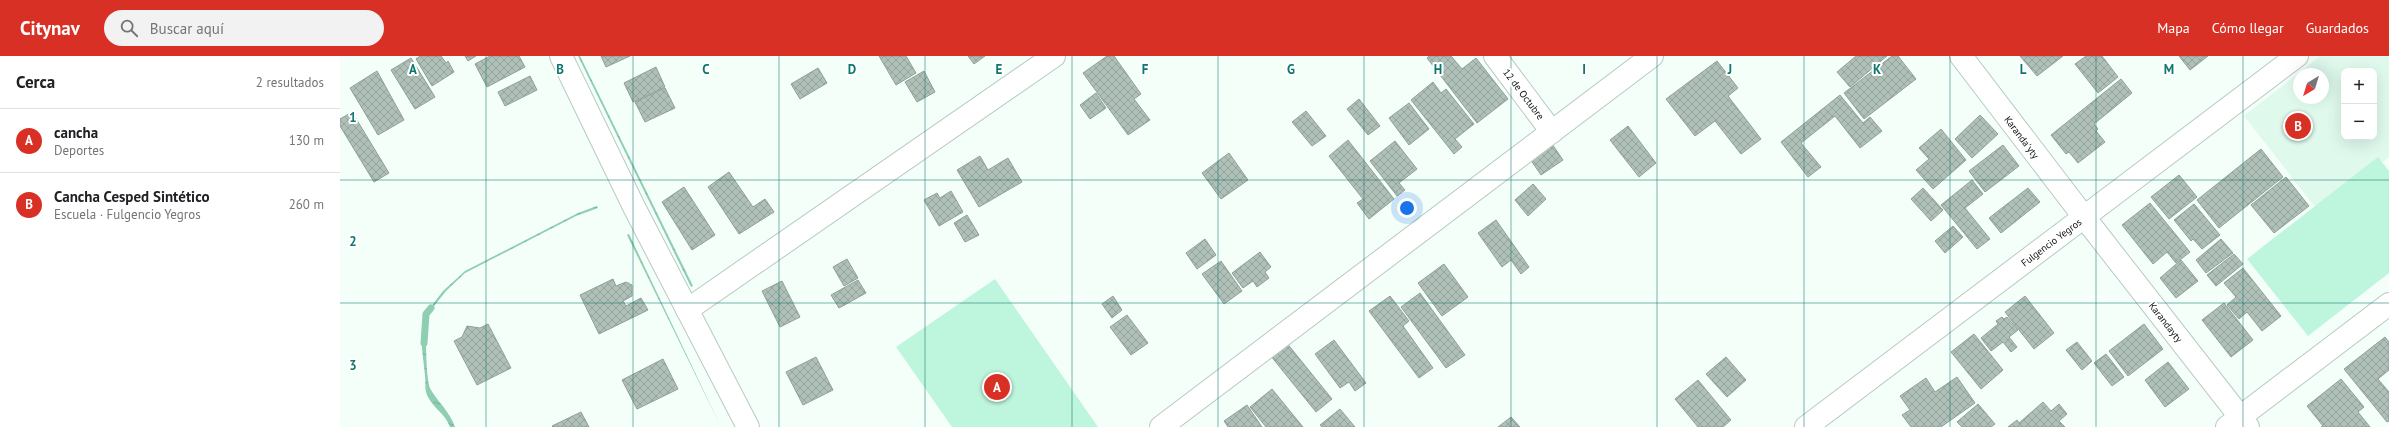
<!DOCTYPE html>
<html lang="es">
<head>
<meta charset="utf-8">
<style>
  body { margin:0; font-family:"PT Sans",sans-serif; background:#f2f2f2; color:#202124 }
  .controls { position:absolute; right:12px; top:12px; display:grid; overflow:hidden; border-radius:8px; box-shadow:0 4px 16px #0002 }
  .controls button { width:36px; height:36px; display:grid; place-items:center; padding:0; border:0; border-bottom:1px solid #e0e0e0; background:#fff; color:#202124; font:20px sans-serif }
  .compass { position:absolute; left:1953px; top:12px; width:36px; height:36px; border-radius:50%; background:#fff; box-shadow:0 4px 16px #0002; rotate:218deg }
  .you { position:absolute; left:1067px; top:152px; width:14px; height:14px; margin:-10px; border:3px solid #fff; border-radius:50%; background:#1a73e8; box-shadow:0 0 0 6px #1a73e833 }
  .badge { display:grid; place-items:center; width:26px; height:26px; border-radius:50%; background:#d93025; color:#fff; font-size:13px; font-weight:700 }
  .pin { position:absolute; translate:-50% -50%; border:2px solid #fff; box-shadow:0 1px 4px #0006 }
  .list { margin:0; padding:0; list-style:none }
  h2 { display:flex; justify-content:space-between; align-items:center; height:52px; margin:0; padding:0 16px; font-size:17px }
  h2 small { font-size:13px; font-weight:400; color:#757577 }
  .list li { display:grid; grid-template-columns:26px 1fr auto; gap:12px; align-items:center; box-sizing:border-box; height:64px; padding:0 16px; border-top:1px solid #e0e0e0 }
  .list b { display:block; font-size:15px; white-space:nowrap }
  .list p { margin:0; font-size:13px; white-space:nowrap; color:#757577 }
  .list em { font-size:13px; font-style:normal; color:#757577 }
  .icon { flex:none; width:22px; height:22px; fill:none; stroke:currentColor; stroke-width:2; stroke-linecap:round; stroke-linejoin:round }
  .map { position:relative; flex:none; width:2049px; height:371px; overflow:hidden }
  header { display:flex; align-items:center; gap:24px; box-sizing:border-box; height:56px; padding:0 20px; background:#d93025; color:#fff }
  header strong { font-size:19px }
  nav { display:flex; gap:22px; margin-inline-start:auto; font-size:14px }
  .search { width:280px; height:36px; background:#f2f2f2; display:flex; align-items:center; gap:10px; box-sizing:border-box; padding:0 14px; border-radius:22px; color:#757577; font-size:15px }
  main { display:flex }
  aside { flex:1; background:#fff }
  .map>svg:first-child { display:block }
</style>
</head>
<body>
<header>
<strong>Citynav</strong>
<div class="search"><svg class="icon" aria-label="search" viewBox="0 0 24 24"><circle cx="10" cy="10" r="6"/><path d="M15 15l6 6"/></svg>Buscar aquí</div>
<nav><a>Mapa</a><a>Cómo llegar</a><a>Guardados</a></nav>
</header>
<main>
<aside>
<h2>Cerca<small>2 resultados</small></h2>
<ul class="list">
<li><span class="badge">A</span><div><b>cancha</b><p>Deportes</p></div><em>130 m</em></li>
<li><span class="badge">B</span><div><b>Cancha Cesped Sintético</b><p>Escuela · Fulgencio Yegros</p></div><em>260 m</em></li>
</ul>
</aside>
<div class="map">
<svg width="2049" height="371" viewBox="0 0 2049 371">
  <defs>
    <pattern id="water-ripples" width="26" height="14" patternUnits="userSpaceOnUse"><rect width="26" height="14" fill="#8fceb3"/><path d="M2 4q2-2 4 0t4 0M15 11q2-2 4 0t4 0" fill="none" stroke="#7ab099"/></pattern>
    <pattern id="building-cross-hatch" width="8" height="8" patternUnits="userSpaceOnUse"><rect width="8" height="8" fill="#afc0b8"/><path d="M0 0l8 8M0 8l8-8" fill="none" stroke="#95a49d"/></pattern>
  </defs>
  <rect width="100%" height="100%" fill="#f4fffa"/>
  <path fill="#dff9ed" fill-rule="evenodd" d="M1980,0h69v101l-70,55 -75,-96zM2004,15h30v66h-30zM1959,18h24v24h-24z"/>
  <g fill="#bef5dd">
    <polygon points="2038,101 2049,115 2049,217 1968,280 1907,203"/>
    <polygon points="655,223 758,371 612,371 556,291"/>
  </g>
  <g fill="url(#water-ripples)">
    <polygon points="238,0 240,0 353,230 351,231"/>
    <polygon points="257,150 258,152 236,160 125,217 106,235 87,259 83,261 103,235 125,215 238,157"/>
    <polygon points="289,178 381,371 287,179"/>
    <path d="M86,278c0,10 0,48 5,56 8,13 19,22 24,37h-5c-5,-14 -17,-19 -22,-30 -4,-8 -2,-13 -3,-21 -1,-14 -4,-27 -3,-41z"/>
  </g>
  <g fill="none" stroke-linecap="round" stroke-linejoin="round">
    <polyline stroke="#8fceb3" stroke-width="7" points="84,287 86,258 91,252"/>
  </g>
  <g fill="url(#building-cross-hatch)" stroke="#90a098">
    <polygon points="80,0 101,0 106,7 108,5 114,16 92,30 76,3"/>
    <polygon points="125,0 136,0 128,5"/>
    <polygon points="150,0 179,0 185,11 147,31 135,8"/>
    <polygon points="261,0 290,0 266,11"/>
    <polygon points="539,0 566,0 576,17 556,29"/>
    <polygon points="628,0 645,0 634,8"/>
    <polygon points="767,0 774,0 801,38 794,43 810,64 788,79 743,17"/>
    <polygon points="1089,0 1111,0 1122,13 1136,2 1168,43 1137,67 1087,2"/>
    <polygon points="1516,0 1547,0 1510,31 1497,16"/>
    <polygon points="1552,0 1558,0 1576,23 1524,63 1504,37"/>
    <polygon points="1680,0 1723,0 1697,20"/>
    <polygon points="1746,0 1762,0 1778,21 1758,37 1735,8"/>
    <polygon points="1839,0 1868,0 1850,14"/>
    <polygon points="71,2 95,41 75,53 51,14"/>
    <polygon points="1377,5 1398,32 1388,40 1421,83 1401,98 1375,65 1355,80 1326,43"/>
    <polygon points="316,11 325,31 293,46 284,27"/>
    <polygon points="478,12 487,27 460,43 451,28"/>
    <polygon points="37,15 64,64 38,79 10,32"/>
    <polygon points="584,15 595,36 577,46 565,26"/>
    <polygon points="190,20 197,34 165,50 158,36"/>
    <polygon points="1781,23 1792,37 1754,68 1758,73 1756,75 1765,86 1738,107 1729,96 1726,98 1711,79"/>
    <polygon points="1093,26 1101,37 1106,33 1134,68 1115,83 1122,91 1114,98 1071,44"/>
    <polygon points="325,32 335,52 305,66 295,46"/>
    <polygon points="756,37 766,52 750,63 740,49"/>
    <polygon points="1500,39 1523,67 1530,61 1542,75 1520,92 1495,60 1461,87 1481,111 1468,121 1441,86"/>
    <polygon points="1019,43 1040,70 1028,79 1007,53"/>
    <polygon points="1069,47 1089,73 1069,89 1049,62"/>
    <polygon points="966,55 986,80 972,90 952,66"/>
    <polygon points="12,56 49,117 34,126 0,70 0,63"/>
    <polygon points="1640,59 1658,78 1632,102 1615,83"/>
    <polygon points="1288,70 1316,107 1299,121 1270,84"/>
    <polygon points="1601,73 1626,104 1593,133 1576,114 1589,103 1579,92"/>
    <polygon points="1008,84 1054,143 1029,163 1017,147 1023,143 989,100"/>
    <polygon points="1055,85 1077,113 1059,127 1065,134 1057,140 1030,105"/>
    <polygon points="1212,88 1223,104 1201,119 1190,103"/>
    <polygon points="1663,89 1679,110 1645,136 1629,115"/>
    <polygon points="1921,93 1943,121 1879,172 1857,144"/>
    <polygon points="889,97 908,124 881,143 862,117"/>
    <polygon points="640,100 648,114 668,102 682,126 639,151 617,114"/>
    <polygon points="389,116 413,151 425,143 434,156 399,178 368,131"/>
    <polygon points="1839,119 1857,141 1829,163 1811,141"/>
    <polygon points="1946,121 1969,150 1934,177 1911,149"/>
    <polygon points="1632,124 1643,138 1625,152 1650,183 1637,193 1601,149"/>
    <polygon points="1193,128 1206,143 1188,160 1175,144"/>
    <polygon points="344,131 375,179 352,194 322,146"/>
    <polygon points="1583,132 1603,154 1591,165 1571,143"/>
    <polygon points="1688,132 1700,146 1661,177 1649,162"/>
    <polygon points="611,135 623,156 599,170 584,144 597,137 600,142"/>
    <polygon points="1810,147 1850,196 1836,207 1827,196 1813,208 1782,169"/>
    <polygon points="1854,148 1880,179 1862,193 1853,183 1851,185 1834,164"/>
    <polygon points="627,159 639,179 625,186 614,167"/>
    <polygon points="1156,164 1189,211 1181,218 1171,204 1162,211 1138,177"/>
    <polygon points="1613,170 1623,181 1605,197 1595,185"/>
    <polygon points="865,183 876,199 857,213 846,197"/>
    <polygon points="1881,183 1893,197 1866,217 1856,204"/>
    <polygon points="920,196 931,211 925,216 929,222 917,231 913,225 903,232 892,217"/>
    <polygon points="1894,198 1903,208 1876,230 1867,219"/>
    <polygon points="507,203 518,222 504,230 493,211"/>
    <polygon points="1841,204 1858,225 1836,242 1820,222"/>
    <polygon points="881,205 902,235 884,248 862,218"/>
    <polygon points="1104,208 1128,241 1102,260 1078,227"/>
    <polygon points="1903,212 1941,260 1922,275 1907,256 1899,263 1887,249 1896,241 1884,227"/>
    <polygon points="273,223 276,230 286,226 292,229 292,240 283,245 286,250 301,242 308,254 259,278 240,239"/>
    <polygon points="518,224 526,237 499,252 491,239"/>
    <polygon points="442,225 460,261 440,271 422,235"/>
    <polygon points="1080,237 1125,299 1106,312 1061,251"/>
    <polygon points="773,240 782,254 772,262 762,248"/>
    <polygon points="1050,240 1069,265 1063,270 1093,312 1079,322 1029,255"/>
    <polygon points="1685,240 1714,277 1694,293 1665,256"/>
    <polygon points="1884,247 1913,284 1891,301 1862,264"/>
    <polygon points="787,259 808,287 791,299 770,271"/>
    <polygon points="1662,261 1664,263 1667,261 1678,274 1669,281 1677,291 1671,296 1663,286 1651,295 1641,282 1658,268 1656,265"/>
    <polygon points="148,268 171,312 137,329 114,285 122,281 127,270 140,272"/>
    <polygon points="1804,268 1823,293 1788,320 1769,295"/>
    <polygon points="1634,278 1663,314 1641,333 1611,296"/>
    <polygon points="2045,281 2049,286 2049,314 2038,323 2049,336 2049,365 2047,366 2004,313"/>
    <polygon points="994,284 1026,327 1015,335 1009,326 1000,332 975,298"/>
    <polygon points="946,286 992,343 976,356 930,299"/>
    <polygon points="1737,286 1752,305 1742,314 1726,294"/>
    <polygon points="1766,298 1784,321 1772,330 1754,307"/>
    <polygon points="476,301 493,334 463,349 446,316"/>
    <polygon points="1386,301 1406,324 1387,341 1366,318"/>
    <polygon points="323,303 338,333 297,353 282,324"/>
    <polygon points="1828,306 1849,333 1825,351 1805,324"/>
    <polygon points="1617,321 1635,347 1601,371 1571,371 1562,359 1570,354 1560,340 1586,322 1595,336"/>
    <polygon points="2001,323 2024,351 2018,356 2030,371 1981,371 1983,370 1967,350"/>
    <polygon points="1358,324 1391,364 1383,371 1358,371 1335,343"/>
    <polygon points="932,333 963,371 926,371 910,351"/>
    <polygon points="1703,346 1711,355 1719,348 1727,358 1719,365 1725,371 1668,371 1677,364 1679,367"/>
    <polygon points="1638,348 1655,368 1651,371 1622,371 1617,366"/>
    <polygon points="907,349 922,371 888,371 884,365"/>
    <polygon points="1000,353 1015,371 982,371 980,369"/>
    <polygon points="241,356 249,371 213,371 212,370"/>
    <polygon points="1171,361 1180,371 1158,371"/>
  </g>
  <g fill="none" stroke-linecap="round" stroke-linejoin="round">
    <g stroke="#b9cac2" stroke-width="24">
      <g id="minor">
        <polyline points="221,0 294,151 408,371"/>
        <polyline points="1155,0 1212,76"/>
        <polyline points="347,254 714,0"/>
        <polyline points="821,371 1312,0"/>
        <polyline points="1466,371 1744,161 1621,0"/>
        <polyline points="1887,371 2049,248"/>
      </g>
    </g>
    <g stroke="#b9cac2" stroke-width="24">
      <polyline id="major" points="1908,371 1744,161 1957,0"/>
    </g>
    <use href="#minor" stroke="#fff" stroke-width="22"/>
    <use href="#major" stroke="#fff" stroke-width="22"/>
  </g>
  <path fill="none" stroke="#0f766e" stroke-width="1" stroke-opacity="0.55" d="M146,0v371M293,0v371M439,0v371M585,0v371M732,0v371M878,0v371M1024,0v371M1171,0v371M1317,0v371M1464,0v371M1610,0v371M1756,0v371M1903,0v371M0,124h2049M0,247h2049"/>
  <g text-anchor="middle" stroke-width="4" stroke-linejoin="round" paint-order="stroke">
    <g font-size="10" fill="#0c1210" stroke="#fff">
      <text transform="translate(1184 38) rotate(53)" y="4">12 de Octubre</text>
      <text transform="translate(1682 81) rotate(53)" y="4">Karanda'yty</text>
      <text transform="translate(1711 186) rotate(-37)" y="4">Fulgencio Yegros</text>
      <text transform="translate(1826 266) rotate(52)" y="4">Karandayty</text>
    </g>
  </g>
  <g font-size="13" text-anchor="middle" font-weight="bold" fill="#0f766e" stroke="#fff" stroke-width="4" stroke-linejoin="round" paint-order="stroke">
    <text x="73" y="18">A</text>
    <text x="220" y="18">B</text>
    <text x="366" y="18">C</text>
    <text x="512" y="18">D</text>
    <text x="659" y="18">E</text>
    <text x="805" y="18">F</text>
    <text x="951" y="18">G</text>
    <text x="1098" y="18">H</text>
    <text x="1244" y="18">I</text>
    <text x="1390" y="18">J</text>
    <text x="1537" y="18">K</text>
    <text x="1683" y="18">L</text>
    <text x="1829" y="18">M</text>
    <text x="13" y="66">1</text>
    <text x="13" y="190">2</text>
    <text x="13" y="314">3</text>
  </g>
</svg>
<div class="controls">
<button>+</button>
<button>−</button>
</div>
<svg class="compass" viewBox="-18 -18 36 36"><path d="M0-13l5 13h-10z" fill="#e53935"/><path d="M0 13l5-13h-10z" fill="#757577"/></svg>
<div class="you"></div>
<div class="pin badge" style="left:657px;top:331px">A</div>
<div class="pin badge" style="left:1958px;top:70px">B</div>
</div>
</main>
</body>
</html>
